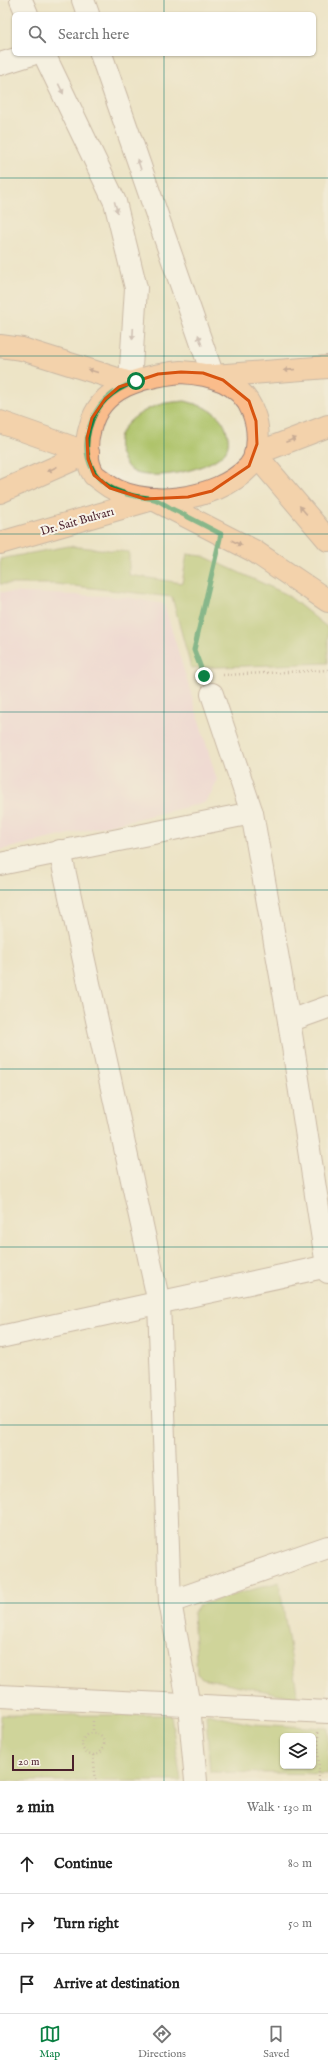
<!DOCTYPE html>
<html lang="en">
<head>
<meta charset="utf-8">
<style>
  body { margin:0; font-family:"IM FELL English",serif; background:#f6f6f6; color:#222 }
  .controls { position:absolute; right:12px; bottom:12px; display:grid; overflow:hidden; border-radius:6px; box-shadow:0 1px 3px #0004 }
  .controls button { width:36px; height:36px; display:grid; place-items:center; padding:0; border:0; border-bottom:1px solid #e0e0e0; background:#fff; color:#222; font:20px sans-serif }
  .scale { position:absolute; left:12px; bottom:10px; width:62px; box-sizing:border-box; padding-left:4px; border:2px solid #4a1f2b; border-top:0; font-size:11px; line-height:14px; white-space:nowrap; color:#4a1f2b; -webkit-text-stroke:3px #f7f3e8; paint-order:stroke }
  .stop { position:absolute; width:12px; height:12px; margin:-9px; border:3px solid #0b8043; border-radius:50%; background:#fff }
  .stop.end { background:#0b8043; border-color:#fff; box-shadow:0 1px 4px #0008 }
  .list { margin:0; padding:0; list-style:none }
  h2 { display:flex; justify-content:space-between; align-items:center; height:52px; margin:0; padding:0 16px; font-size:17px }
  h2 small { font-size:13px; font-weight:400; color:#767676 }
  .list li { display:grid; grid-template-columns:26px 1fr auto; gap:12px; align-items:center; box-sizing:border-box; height:60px; padding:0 16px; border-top:1px solid #e0e0e0 }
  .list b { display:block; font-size:15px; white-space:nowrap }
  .list em { font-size:13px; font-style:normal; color:#767676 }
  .icon { flex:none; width:22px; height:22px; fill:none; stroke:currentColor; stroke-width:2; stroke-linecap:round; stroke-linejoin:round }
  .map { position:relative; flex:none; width:328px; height:1781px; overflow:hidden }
  .search { position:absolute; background:#fff; box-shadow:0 1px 3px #0004; left:12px; right:12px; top:12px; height:44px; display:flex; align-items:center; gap:10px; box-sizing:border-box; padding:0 14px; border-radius:6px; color:#767676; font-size:15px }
  .sheet { height:232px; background:#fff }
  nav { display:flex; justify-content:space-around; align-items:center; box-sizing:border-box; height:56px; border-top:1px solid #e0e0e0; background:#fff; font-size:11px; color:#767676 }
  nav a { display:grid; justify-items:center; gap:2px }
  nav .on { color:#0b8043 }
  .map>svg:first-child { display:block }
</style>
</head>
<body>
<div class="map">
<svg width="328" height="1781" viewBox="0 0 328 1781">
  <rect width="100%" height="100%" fill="#f7f3e8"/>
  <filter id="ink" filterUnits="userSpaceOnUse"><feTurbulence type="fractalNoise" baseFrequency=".025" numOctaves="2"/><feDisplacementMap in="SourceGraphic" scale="8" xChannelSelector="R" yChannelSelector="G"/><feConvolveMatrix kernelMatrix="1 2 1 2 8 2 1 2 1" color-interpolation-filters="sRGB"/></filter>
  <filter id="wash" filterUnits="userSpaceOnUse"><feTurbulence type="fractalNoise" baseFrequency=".012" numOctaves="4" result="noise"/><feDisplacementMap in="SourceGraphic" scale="16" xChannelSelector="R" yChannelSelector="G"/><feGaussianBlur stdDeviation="0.9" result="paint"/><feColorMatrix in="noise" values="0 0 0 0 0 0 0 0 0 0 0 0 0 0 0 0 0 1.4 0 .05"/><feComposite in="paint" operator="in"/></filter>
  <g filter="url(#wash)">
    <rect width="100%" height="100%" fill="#ede4c6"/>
    <polygon fill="#f2cfe0" points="0,592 126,597 164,604 217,780 212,793 204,803 0,850"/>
    <g fill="#abc165" stroke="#7a7048" fill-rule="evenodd">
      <path d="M185,401c22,6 39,12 43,36 1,6 0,13 -5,17 -16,16 -65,26 -87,19 -8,-3 -12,-11 -15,-18 -11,-25 17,-43 37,-50 8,-3 19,-3 27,-4z"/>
      <polygon points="69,546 129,552 129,575 182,583 187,554 203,556 286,594 328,628 328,663 191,668 172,597 56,584 0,584 0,559"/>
      <polygon points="279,1582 298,1698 202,1678 197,1674 193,1613 199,1605"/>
      <path d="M206,1714l46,10 76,4v46l-118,-2zM283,1736h30v30h-30z"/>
      <polygon points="0,1715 171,1715 181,1781 0,1781"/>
    </g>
  </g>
  <g filter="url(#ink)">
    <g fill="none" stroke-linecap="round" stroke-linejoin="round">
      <g stroke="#9c8278" stroke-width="24">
        <g id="minor">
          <polyline points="21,0 27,14"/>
          <polyline points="83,0 88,14"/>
          <polyline points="44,54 115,202 136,288 130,383"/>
          <polyline points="101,54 213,376"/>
          <polyline points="0,64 32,54"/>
          <polyline points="212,694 252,813 289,1021 328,1272"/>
          <polyline points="60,851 159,1303 170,1602 189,1706 196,1781"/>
          <polyline points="0,864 252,813"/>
          <polyline points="289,1021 328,1007"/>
          <polyline points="0,1337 328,1266"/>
          <polyline points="170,1602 328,1547"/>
          <polyline points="0,1696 328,1712"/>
        </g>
      </g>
      <g stroke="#9c8278" stroke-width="24">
        <g id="major">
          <polyline points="0,346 22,349 130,383"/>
          <path d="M181,372c30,2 60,9 72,40 6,15 8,41 -4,55 -32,34 -109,45 -146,15 -2,-2 -7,-5 -9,-7 -9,-13 -8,-34 -4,-47 10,-42 53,-52 91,-56z"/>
          <polyline points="214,376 328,367"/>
          <polyline points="0,422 88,453"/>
          <polyline points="328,426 255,454 328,540"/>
          <polyline points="0,492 88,453"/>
          <polyline points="0,543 153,499 254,551 328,601"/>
        </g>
      </g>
      <g stroke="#9c8278" stroke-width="2.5" stroke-dasharray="1 3" stroke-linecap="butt">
        <polyline points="204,675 193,650 216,555"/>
        <polyline points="223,675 328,670"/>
        <polyline points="93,1721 93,1733"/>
        <polyline points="318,1732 319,1781"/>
        <circle cx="93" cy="1744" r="11"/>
        <polyline points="93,1755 96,1781"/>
      </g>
      <use href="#minor" stroke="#fff" stroke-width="22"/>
      <use href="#major" stroke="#fabc8b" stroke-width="22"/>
    </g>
    <defs><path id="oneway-solid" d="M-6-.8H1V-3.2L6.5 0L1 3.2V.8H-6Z"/></defs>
    <g fill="#ae9aa0">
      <use href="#oneway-solid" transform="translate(61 89) rotate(64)"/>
      <use href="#oneway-solid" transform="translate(139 164) rotate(-109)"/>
      <use href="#oneway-solid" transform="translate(116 207) rotate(74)"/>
      <use href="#oneway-solid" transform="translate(133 334) rotate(93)"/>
      <use href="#oneway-solid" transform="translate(200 340) rotate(-109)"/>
    </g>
    <g fill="#996656">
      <use href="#oneway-solid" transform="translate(289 370) rotate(175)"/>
      <use href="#oneway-solid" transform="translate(93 371) rotate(-163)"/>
      <use href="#oneway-solid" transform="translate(291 440) rotate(-21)"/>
      <use href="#oneway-solid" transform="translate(52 469) rotate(156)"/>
      <use href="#oneway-solid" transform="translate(303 510) rotate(-130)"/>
      <use href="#oneway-solid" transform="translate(237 543) rotate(28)"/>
    </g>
  </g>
  <g fill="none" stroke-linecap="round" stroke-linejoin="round" filter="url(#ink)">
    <path stroke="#0b8043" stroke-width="5" d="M136,381c-24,10 -40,22 -47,48 -8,31 6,57 38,65 8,3 18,3 27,5 6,2 13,7 18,10 17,8 33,17 49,25l-27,116 10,26"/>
  </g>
  <path d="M0 0H328V1781H0ZM181,372l22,1 20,7 26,21 7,20 1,23 -8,22 -37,25 -24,6 -43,2 -35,-11 -16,-13 -6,-16 -1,-21 5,-20 13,-19 14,-12 39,-13z" fill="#ede4c6" fill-opacity=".55" fill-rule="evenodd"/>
  <path fill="none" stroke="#d8530f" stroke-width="3" stroke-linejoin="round" d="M181,372l22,1 20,7 26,21 7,20 1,23 -8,22 -37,25 -24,6 -43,2 -35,-11 -16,-13 -6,-16 -1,-21 5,-20 13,-19 14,-12 39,-13z"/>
  <path fill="none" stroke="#0f766e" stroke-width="1" stroke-opacity="0.55" d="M164,0v14M164,54v1727M0,178h328M0,356h328M0,534h328M0,712h328M0,890h328M0,1069h328M0,1247h328M0,1425h328M0,1603h328"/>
  <g text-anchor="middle" stroke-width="4" stroke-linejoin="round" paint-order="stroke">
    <g font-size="12" fill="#4a1f2b" stroke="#f7f3e8">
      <text transform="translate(77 521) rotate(-16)" y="4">Dr. Sait Bulvarı</text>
    </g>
  </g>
</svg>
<div class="controls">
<button><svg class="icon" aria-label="layers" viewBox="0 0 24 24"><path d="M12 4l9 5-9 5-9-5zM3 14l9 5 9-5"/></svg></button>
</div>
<div class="scale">20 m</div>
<div class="stop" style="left:136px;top:381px"></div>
<div class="stop end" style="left:204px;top:676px"></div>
<div class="search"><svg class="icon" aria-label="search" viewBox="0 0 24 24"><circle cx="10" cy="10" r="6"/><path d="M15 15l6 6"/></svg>Search here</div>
</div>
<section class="sheet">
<h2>2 min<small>Walk · 130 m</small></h2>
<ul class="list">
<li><svg class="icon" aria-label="ahead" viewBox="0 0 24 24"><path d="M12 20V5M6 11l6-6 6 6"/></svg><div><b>Continue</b></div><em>80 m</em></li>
<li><svg class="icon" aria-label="right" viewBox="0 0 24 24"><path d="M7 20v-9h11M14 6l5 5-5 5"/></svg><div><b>Turn right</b></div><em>50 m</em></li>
<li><svg class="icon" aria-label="arrive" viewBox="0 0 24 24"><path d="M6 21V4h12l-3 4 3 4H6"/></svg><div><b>Arrive at destination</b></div></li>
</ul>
</section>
<nav>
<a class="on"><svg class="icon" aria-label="map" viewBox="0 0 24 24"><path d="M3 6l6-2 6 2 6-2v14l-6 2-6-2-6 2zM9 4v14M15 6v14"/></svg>Map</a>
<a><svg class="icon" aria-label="directions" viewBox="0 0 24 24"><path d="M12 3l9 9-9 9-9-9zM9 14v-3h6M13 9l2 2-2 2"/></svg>Directions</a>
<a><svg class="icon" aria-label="saved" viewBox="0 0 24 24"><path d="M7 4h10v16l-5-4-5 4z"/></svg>Saved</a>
</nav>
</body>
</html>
